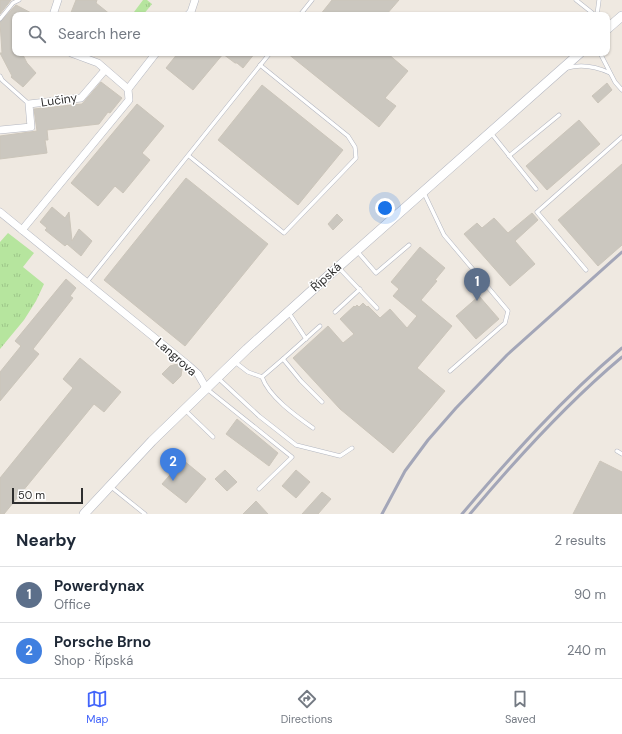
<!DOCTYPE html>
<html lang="en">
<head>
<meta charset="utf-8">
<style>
  body { margin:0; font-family:"DM Sans",sans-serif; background:#f2f2f3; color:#1f2937 }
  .scale { position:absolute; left:12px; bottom:10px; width:71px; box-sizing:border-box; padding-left:4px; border:2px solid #2e2e2e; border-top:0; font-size:11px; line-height:14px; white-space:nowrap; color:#2e2e2e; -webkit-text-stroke:3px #fff; paint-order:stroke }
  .you { position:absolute; left:385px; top:208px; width:14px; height:14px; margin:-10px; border:3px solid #fff; border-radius:50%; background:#1a73e8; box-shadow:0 0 0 6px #1a73e833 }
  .badge { display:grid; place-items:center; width:26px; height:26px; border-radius:50%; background:#4264fb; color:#fff; font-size:13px; font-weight:700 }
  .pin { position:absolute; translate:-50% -33px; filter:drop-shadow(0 1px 2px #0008) }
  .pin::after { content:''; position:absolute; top:21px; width:14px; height:12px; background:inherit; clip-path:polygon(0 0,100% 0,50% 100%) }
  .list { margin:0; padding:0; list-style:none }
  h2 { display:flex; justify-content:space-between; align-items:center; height:52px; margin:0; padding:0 16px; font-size:17px }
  h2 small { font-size:13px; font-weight:400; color:#747a83 }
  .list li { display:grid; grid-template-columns:26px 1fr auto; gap:12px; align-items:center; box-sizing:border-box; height:56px; padding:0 16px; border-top:1px solid #e0e1e3 }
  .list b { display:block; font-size:15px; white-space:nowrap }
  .list p { margin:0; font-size:13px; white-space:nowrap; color:#747a83 }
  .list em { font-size:13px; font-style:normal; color:#747a83 }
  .icon { flex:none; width:22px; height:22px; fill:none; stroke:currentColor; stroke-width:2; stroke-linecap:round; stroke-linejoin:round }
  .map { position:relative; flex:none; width:622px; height:514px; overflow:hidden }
  .search { position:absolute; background:#fff; box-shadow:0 1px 3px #0004; left:12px; right:12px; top:12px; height:44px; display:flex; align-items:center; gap:10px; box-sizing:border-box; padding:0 14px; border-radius:8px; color:#747a83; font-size:15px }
  .sheet { height:164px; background:#fff }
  nav { display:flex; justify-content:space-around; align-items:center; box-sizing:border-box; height:56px; border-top:1px solid #e0e1e3; background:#fff; font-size:11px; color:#747a83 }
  nav a { display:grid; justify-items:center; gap:2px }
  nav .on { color:#4264fb }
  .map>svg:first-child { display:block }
</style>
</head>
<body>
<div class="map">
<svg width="622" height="514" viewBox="0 0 622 514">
  <defs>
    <pattern id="park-tufts" width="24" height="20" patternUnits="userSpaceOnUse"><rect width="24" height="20" fill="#b6e59e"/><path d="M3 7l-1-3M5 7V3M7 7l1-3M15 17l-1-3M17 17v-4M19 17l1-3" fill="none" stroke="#9dc588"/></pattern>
  </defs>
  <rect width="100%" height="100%" fill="#efe9e1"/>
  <g fill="url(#park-tufts)">
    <polygon points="143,0 147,0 152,4 143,15 139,15 134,12"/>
    <polygon points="8,233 34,253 23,267 44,284 36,301 24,320 0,349 0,242"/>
  </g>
  <g fill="#cbc7bf" stroke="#cbc5ba">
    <polygon points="0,0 11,0 0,14"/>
    <polygon points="76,0 97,0 96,3 111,15 70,15"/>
    <polygon points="332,0 399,0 386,15 320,15"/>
    <polygon points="16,5 35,15 15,15 15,53 22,53 27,63 36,73 23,87 11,77 12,76 0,53 2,53 0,22"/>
    <polygon points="178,53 255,53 243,68 237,63 235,63 223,54 193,90 166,68"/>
    <polygon points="287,53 387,53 408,71 385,98 396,106 379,127"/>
    <polygon points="101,82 122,98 110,113 108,112 99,124 47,130 48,140 45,140 47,153 0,159 0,136 37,131 34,109 82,104"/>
    <polygon points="607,83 612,90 598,103 592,96"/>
    <polygon points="262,85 343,150 298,205 218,140"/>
    <polygon points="137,104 164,126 142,153 150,160 123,193 115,186 98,206 71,183"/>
    <polygon points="579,120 600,144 547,190 526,166"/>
    <polygon points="622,164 622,245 598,266 558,220"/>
    <polygon points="186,178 268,244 185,346 104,280"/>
    <polygon points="52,207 65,218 69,212 72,241 79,229 92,241 81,256 67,244 65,246 45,230 47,228 40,222"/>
    <polygon points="532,213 538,220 515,241 535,264 510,286 464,234 477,223 482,228 494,218 508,233"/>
    <polygon points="337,214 343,220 333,230 328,224"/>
    <polygon points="420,247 445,268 435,280 437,281 421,300 452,326 417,368 445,391 393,453 340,409 293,358 328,326 343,343 354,334 340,319 354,306 355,307 357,305 359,307 363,303 367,307 368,306 380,318 390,309 407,328 417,316 393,296 399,289 391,282"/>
    <polygon points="66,279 76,288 70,296 73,298 33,349 39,354 0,401 0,372 21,346 15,341"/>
    <polygon points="479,296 499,319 476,339 456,316"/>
    <polygon points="80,358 121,392 104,412 94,404 4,514 0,514 0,478 73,388 63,379"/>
    <polygon points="177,364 182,369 181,376 173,384 162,374 170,366"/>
    <polygon points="237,419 278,453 269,466 226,434"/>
    <polygon points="183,460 206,479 186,503 162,484"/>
    <polygon points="600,461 622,472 622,514 573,514"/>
    <polygon points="225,470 237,482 227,491 215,479"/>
    <polygon points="296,470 310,482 296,498 282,486"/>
    <polygon points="322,492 331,499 318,514 302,514"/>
    <polygon points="256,501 268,514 243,514"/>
  </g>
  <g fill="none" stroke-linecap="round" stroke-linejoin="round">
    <g stroke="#b4b7c1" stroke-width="4.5">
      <g id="service">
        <polyline points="576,0 595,15"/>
        <polyline points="300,15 312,0"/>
        <polyline points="597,15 599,0"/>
        <polyline points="0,19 13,3 19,0"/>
        <polyline points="600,53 615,82 622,90"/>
        <path d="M567,68c14,-4 30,-1 43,5"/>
        <polyline points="0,76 2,80 29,104"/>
        <polyline points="491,133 536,189"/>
        <polyline points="189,156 284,233 356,158 355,147 348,136 260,65"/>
        <polyline points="509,156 559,115"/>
        <polyline points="424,193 444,235 508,311 505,323 450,371"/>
        <polyline points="357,251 376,273 409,245"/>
        <polyline points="339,268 377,308"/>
        <polyline points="586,270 537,212 622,137"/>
        <polyline points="86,283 270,53"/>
        <polyline points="335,312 360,289"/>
        <polyline points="289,313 306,339"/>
        <polyline points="283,359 320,326"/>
        <polyline points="235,362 248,372 262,377 283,359 301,381 322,402"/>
        <path d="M262,377c7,20 34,39 51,51"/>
        <polyline points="218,378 259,416 296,445 340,456 352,448"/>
        <polyline points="207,389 292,457 259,489"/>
        <polyline points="185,410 213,437"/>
        <polyline points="617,451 622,454"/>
        <polyline points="110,486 145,514"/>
      </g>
    </g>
    <g stroke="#b4b7c1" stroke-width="8">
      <g id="minor">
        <polyline points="53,15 58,0"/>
        <polyline points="188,15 191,12 195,0"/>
        <polyline points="71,53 98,63 128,89"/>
        <polyline points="0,130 31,127 29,104 81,98 105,70"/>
        <polyline points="0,212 188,365 198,374 206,388"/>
        <polyline points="22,230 129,100 128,89 156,53"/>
      </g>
    </g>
    <g stroke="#b4b7c1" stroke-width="10">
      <g id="tertiary">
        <polyline points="607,29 622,16"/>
        <polyline points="84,514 152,441 247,349 328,276 580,53"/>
      </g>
    </g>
    <use href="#service" stroke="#fff" stroke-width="3.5"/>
    <use href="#minor" stroke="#fff" stroke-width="7"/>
    <use href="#tertiary" stroke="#fff" stroke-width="9"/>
    <g stroke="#a3a6b8" stroke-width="3">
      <polyline points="382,514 405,471 428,440 456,408 507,355 622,252"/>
      <path d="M462,514c50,-59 101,-116 160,-166"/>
      <path d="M470,514c47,-56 96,-110 152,-157"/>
    </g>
  </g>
  <g text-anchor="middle" stroke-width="3" stroke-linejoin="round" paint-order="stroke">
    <g font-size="12" fill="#2e2e2e" stroke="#fff">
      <text transform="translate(59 100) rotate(-8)" y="4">Lučiny</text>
      <text transform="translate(326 277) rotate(-42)" y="4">Řípská</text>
      <text transform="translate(176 357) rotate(41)" y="4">Langrova</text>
    </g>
  </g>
</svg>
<div class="scale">50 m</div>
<div class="you"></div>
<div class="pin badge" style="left:477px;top:301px;background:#5c6f8a">1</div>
<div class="pin badge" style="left:173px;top:481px;background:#3f7fe0">2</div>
<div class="search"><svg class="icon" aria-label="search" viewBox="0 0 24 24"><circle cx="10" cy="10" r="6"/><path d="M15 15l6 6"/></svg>Search here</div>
</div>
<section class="sheet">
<h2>Nearby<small>2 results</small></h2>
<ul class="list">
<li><span class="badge" style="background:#5c6f8a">1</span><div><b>Powerdynax</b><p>Office</p></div><em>90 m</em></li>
<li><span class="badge" style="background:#3f7fe0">2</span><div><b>Porsche Brno</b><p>Shop · Řípská</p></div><em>240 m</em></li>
</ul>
</section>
<nav>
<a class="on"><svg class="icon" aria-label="map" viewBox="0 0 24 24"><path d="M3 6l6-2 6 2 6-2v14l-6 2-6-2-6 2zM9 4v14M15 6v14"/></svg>Map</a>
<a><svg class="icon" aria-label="directions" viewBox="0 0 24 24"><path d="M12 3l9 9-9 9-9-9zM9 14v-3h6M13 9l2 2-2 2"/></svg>Directions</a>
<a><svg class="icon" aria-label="saved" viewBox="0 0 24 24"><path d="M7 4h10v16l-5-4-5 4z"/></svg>Saved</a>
</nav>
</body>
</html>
